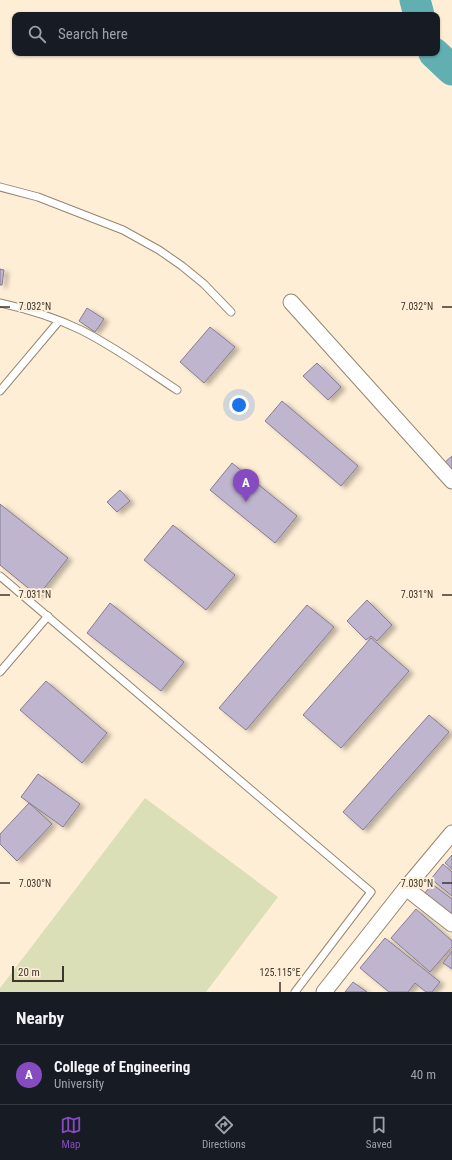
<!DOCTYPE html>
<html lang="en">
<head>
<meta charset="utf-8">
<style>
  body { margin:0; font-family:"Roboto Condensed",sans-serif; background:#20242c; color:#f1f3f6 }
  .scale { position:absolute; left:12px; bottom:10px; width:52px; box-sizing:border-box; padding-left:4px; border:2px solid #3d362d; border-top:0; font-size:11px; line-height:14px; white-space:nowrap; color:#3d362d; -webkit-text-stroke:3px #ffeed6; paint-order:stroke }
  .you { position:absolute; left:239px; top:405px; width:14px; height:14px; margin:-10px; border:3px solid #fff; border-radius:50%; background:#1a73e8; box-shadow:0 0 0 6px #1a73e833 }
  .badge { display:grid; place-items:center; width:26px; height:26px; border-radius:50%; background:#874bc1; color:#fff; font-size:13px; font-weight:700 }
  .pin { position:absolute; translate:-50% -33px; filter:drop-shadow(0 1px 2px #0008) }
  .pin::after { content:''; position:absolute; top:21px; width:14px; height:12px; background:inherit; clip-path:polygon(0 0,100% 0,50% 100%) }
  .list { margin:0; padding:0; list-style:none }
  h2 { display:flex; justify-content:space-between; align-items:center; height:52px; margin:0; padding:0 16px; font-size:17px }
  h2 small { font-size:13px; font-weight:400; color:#9ea1a6 }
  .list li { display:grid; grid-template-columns:26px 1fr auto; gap:12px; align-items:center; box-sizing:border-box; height:60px; padding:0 16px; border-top:1px solid #363941 }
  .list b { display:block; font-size:15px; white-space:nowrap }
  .list p { margin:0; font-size:13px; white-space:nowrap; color:#9ea1a6 }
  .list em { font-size:13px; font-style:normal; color:#9ea1a6 }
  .icon { flex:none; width:22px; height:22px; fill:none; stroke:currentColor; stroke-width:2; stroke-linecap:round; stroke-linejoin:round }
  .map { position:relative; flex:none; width:452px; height:992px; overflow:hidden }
  .search { position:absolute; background:#171b24; box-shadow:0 1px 3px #0004; left:12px; right:12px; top:12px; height:44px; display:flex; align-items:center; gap:10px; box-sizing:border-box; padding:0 14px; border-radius:8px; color:#9ea1a6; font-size:15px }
  .sheet { height:112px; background:#171b24 }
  nav { display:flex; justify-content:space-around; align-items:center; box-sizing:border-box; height:56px; border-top:1px solid #363941; background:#171b24; font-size:11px; color:#9ea1a6 }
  nav a { display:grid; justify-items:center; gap:2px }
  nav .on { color:#874bc1 }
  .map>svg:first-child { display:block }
</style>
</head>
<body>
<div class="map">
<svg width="452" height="992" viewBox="0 0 452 992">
  <defs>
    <filter id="shadow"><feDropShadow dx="4.5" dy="2.5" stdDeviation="2" flood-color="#0004"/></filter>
  </defs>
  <rect width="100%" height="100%" fill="#ffeed6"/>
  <polygon fill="#dbdfb7" points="145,798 278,897 206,992 0,992 0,988"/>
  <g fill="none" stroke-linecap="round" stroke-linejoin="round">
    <g stroke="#62afb1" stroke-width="31">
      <polyline points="415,0 419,15"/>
      <polyline points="434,53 452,70"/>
    </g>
  </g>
  <g fill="#bfb5ce" stroke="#867c93" filter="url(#shadow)">
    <polygon points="0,269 4,270 2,285 0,285"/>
    <polygon points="87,308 104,319 95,332 79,321"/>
    <polygon points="210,327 235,347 204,383 180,362"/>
    <polygon points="317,363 341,387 328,400 303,376"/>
    <polygon points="282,401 358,466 341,486 265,421"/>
    <polygon points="452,456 452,471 444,463"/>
    <polygon points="232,463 297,516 275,543 210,490"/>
    <polygon points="120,490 130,501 117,512 107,502"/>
    <polygon points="0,504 68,558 38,596 0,565"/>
    <polygon points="173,525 235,575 206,610 144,560"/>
    <polygon points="367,600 392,625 377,641 371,636 366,640 347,621"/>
    <polygon points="110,603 184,662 161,691 87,633"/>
    <polygon points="307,605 334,627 246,730 219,708"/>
    <polygon points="371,638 409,671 341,748 303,715"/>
    <polygon points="46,681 107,733 82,763 20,710"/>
    <polygon points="429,715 449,732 363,830 343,812"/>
    <polygon points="38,774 80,804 63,827 21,797"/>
    <polygon points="29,803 52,824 17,861 0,844 0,834"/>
    <polygon points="452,855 452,869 445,863"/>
    <polygon points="443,864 452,872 452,896 431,879"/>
    <polygon points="432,884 452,899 452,921 421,898"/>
    <polygon points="416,909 452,941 452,947 430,972 391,938"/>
    <polygon points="385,938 440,982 432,992 426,992 415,983 408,992 389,992 360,968"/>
    <polygon points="452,951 452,969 443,963"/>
    <polygon points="353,982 367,992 345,992"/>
  </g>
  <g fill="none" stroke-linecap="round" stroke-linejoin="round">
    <g stroke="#958670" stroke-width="9">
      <g id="service">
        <polyline points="0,187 38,197 123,230 159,250 182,266 204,284 231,312"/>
        <path d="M0,303c27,6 56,15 81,27 34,17 64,39 96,60"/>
        <polyline points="0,391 59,321"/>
        <polyline points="0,576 371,892 295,992"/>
        <polyline points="0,672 48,616"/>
      </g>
    </g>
    <g stroke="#958670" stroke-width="17">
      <g id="minor">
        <polyline points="291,302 452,481"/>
        <polyline points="406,888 452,924"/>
        <polyline points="324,992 406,888 452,833"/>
      </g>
    </g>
    <use href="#service" stroke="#fff" stroke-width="7"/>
    <use href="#minor" stroke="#fff" stroke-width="15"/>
  </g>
  <path fill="none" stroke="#3d362d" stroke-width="1.5" d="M0,307h10M442,307h10M0,595h10M442,595h10M0,883h10M442,883h10M280,982v10"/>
  <g font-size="10" text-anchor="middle" fill="#3d362d" stroke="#ffeed6" stroke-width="4" stroke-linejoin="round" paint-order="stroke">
    <text x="35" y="310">7.032°N</text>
    <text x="417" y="310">7.032°N</text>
    <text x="35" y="598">7.031°N</text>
    <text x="417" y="598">7.031°N</text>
    <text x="35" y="887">7.030°N</text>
    <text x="417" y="887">7.030°N</text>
    <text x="280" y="976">125.115°E</text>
  </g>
</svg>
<div class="scale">20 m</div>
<div class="you"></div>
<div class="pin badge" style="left:246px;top:502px">A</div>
<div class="search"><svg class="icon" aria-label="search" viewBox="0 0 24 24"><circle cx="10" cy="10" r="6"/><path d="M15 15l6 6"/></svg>Search here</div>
</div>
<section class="sheet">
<h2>Nearby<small></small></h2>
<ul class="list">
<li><span class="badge">A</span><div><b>College of Engineering</b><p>University</p></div><em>40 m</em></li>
</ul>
</section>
<nav>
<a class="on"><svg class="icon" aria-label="map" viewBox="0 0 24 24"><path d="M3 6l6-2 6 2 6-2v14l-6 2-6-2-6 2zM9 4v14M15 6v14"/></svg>Map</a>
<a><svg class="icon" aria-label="directions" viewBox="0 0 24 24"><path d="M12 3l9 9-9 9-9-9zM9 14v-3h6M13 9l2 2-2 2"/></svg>Directions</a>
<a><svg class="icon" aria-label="saved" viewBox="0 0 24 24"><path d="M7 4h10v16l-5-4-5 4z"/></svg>Saved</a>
</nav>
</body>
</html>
